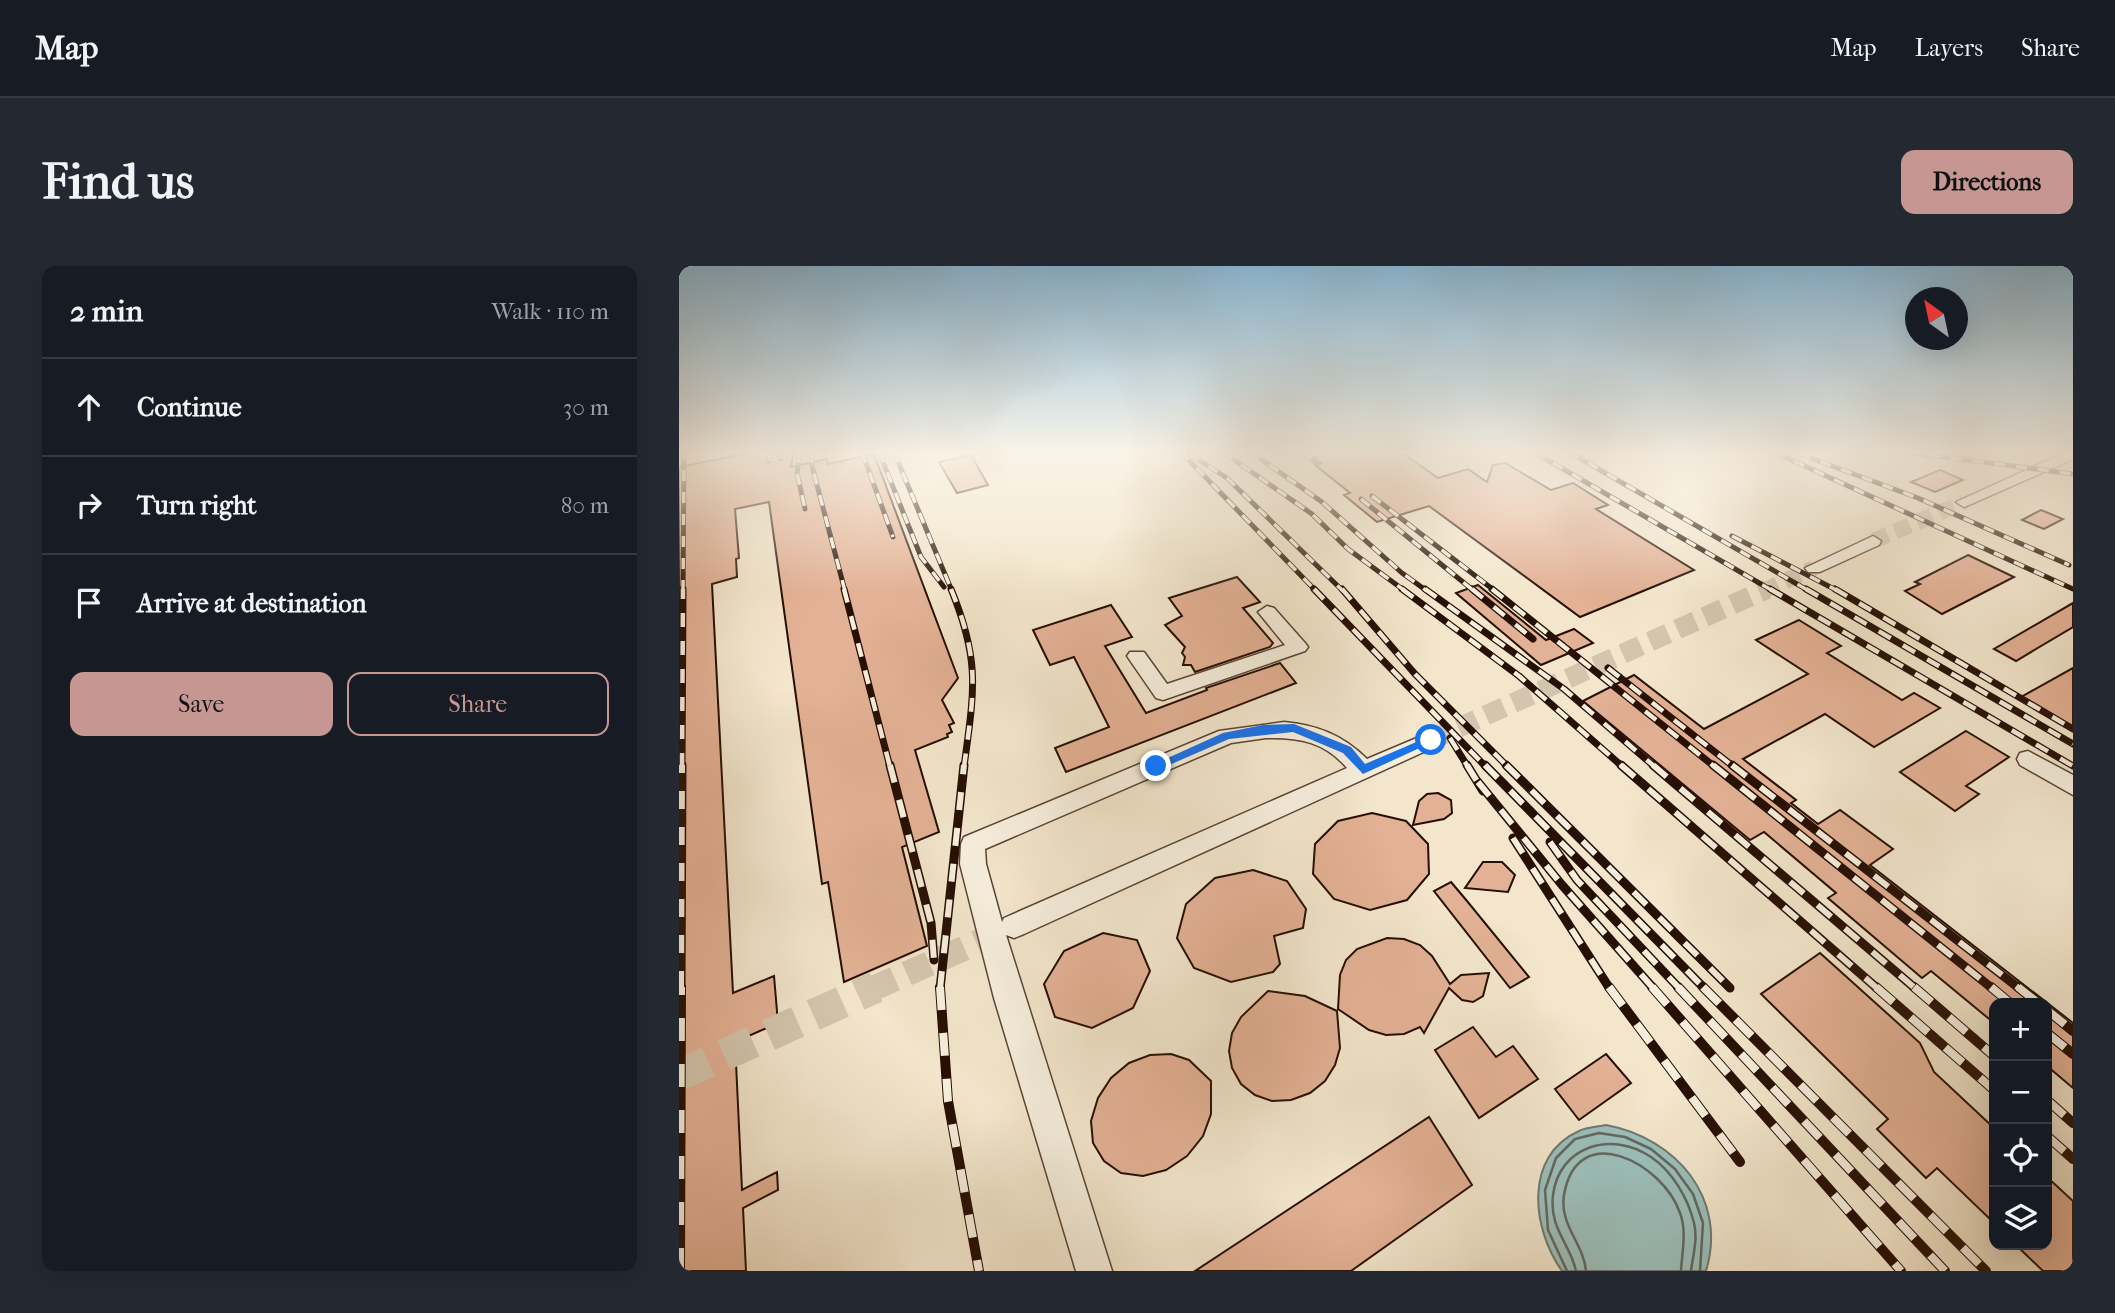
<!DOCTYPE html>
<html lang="en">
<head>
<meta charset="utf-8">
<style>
  body { margin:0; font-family:"IM FELL French Canon",serif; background:#242831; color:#f1f3f6 }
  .controls { position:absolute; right:21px; bottom:21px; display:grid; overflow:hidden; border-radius:14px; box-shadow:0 7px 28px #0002 }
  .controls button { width:63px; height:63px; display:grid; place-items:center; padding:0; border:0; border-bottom:2px solid #363941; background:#171b24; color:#f1f3f6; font:35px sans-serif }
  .compass { position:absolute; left:1226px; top:21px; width:63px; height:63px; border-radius:50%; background:#171b24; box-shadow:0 7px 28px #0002; rotate:327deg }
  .stop { position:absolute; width:21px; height:21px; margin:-16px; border:5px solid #1a73e8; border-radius:50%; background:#fff }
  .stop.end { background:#1a73e8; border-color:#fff; box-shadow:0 2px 7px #0008 }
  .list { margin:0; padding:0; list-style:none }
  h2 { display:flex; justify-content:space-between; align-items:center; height:91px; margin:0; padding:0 28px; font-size:30px }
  h2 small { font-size:23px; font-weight:400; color:#9ea1a6 }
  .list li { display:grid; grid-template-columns:46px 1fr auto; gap:21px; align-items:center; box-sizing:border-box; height:98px; padding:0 28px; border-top:2px solid #363941 }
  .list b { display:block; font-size:26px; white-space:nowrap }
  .list em { font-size:23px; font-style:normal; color:#9ea1a6 }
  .actions { display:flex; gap:14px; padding:21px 28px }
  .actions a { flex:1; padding:16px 0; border:2px solid #c59692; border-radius:14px; text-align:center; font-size:24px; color:#c59692 }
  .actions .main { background:#c59692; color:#111 }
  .icon { flex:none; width:38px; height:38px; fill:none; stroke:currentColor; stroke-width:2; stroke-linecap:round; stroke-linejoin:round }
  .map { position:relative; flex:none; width:1394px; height:1005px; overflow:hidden; border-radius:14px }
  header { display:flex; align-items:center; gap:42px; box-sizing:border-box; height:98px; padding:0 35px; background:#171b24; border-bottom:2px solid #363941 }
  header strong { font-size:33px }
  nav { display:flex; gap:38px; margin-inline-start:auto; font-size:24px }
  .intro { display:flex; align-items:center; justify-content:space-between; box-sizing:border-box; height:168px; padding:0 42px }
  h1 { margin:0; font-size:49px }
  .button { padding:18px 32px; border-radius:14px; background:#c59692; color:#111; font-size:24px; font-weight:700 }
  main { display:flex; gap:42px; padding:0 42px }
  aside { flex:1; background:#171b24; border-radius:14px; box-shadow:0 7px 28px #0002 }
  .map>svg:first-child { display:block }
</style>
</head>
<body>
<header>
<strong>Map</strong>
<nav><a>Map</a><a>Layers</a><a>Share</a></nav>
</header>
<div class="intro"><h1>Find us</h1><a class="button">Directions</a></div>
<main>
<aside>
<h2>2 min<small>Walk · 110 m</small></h2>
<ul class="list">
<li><svg class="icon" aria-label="ahead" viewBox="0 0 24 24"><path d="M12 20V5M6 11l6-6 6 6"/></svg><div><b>Continue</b></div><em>30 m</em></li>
<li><svg class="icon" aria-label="right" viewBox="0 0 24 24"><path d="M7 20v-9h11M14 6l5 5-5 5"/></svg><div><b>Turn right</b></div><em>80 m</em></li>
<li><svg class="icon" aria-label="arrive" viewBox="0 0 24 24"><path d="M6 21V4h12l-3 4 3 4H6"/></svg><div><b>Arrive at destination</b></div></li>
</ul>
<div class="actions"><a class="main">Save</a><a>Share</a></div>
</aside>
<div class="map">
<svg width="1394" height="1005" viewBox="0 0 1394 1005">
  <rect width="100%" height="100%" fill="#f3e6cc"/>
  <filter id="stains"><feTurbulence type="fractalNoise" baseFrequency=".00286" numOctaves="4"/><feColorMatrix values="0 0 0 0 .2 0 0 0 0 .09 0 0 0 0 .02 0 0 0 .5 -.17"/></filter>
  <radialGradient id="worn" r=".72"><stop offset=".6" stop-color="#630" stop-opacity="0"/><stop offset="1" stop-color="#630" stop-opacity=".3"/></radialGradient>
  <path fill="#9cbfbb" stroke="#6d7971" stroke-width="2" d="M927,859c70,13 122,73 100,146h-144c-30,-42 -39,-115 17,-140 8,-4 18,-4 27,-6z"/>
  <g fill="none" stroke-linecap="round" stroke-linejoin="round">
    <g stroke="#61675f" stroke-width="2.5">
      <polyline points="888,1005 869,964 866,924 877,892 896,873 920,867 946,871 972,883 996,903 1014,928 1024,957 1021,1005"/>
      <path d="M897,1005c-6,-28 -27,-42 -23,-76 6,-49 59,-65 98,-38 21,14 37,41 43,66 4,16 -1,32 -3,48"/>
      <path d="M907,1005c-2,-27 -27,-46 -22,-76 13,-77 99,-32 116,18 7,18 2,39 1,58"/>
    </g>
  </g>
  <g fill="#e3b195" stroke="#260f03" stroke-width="2">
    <polygon points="75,186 115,186 112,201 148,193 149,198 195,188 279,412 263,434 275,457 270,459 273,466 268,468 269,471 236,484 260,566 223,581 248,680 165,716 149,616 143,618 90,236 56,243 60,292 57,293 58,311 33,318 54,727 95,710 99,757 56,776 63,924 98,906 99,924 64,942 67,1005 0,1005 0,201"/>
    <polygon points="628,186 722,186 759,212 789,203 808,216 814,199 826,197 872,224 894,217 929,239 917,243 1015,304 901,351 750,240 698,256 665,229 671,227 636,199 642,197"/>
    <polygon points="292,189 309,219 278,227 260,196"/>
    <polygon points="1261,204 1284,214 1256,226 1232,216"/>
    <polygon points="1362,244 1384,253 1365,263 1343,254"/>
    <polygon points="1289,289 1335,311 1263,348 1226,325 1241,318 1236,316"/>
    <polygon points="558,311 581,336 564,342 594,377 591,381 516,406 512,399 504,399 506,391 503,387 506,381 486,359 503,350 490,332"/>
    <polygon points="799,319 867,374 895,363 914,377 862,399 777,327"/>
    <polygon points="1394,337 1394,361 1337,395 1315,383"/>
    <polygon points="432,339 453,371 426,380 467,447 528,424 527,422 601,397 617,417 387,506 376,482 430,461 395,391 371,399 354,364"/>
    <polygon points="1120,354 1162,380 1148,387 1223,434 1235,427 1261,442 1195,481 1146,448 1064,493 1117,534 1112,537 1139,558 1161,544 1214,583 1191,599 1394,757 1394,822 1368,800 1368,737 1315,737 1315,757 1252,705 1243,712 1149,632 1157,627 1085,566 1071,574 904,435 955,409 1025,463 1129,408 1077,374"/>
    <polygon points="1394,402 1394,461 1342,431"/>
    <polygon points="1287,465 1330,491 1287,520 1300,528 1276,545 1221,506"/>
    <polygon points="759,527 772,534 773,547 765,553 734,559 740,535 748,528"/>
    <polygon points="693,547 727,555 749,578 750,608 728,634 691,644 655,633 634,608 636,578 659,555"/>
    <polygon points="804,596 823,596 836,609 829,626 786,622"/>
    <polygon points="574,604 608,615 627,643 624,662 595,670 601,698 594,706 552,716 515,702 498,672 507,638 536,612"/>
    <polygon points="772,616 788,635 850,711 831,722 755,625"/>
    <polygon points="424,667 458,674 471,705 454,742 413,762 376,751 365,718 385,685"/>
    <polygon points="708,672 725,673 741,679 753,690 771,718 782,709 810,707 804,730 794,736 783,734 770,722 745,767 741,761 725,768 707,769 690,764 659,743 661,709 667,694 678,683"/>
    <polygon points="1141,687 1241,777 1255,806 1315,862 1315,957 1258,902 1247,912 1198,863 1209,853 1082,728"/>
    <polygon points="589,725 626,730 658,745 661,782 656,799 646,815 631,827 612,834 593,835 576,829 562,818 553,802 550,785 553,767 562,751"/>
    <polygon points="794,761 817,791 834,780 859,813 800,852 756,784"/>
    <polygon points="492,788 510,794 532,815 532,848 524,870 508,890 487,904 464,910 442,907 425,895 414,877 412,855 419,832 432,812 450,797 471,789"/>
    <polygon points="927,788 952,817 900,854 876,823"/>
    <polygon points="750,851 793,919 672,1005 516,1005"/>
    <polygon points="1368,911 1394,935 1394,1005 1364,1005 1337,979 1368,979"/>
  </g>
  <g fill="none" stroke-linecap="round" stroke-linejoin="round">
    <g stroke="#d4c6ae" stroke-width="16" stroke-dasharray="16 8" stroke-linecap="butt">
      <polyline points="1194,275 1285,236"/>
      <polyline points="1084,325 1135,302"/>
    </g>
    <polyline stroke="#d4c6ae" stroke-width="20" stroke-dasharray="20 10" stroke-linecap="butt" points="752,474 1088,323"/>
    <polyline stroke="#d4c6ae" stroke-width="25" stroke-dasharray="25 13" stroke-linecap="butt" points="193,723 329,663"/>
    <polyline stroke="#d4c6ae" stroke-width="32" stroke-dasharray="32 17" stroke-linecap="butt" points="0,809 197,721"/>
    <g stroke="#594535" stroke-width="3">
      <g id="minor">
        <polygon points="1387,186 1394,186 1394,193 1290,239 1285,241 1277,236"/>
        <polygon points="1194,270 1202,275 1200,279 1141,306 1129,306 1126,302"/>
        <polygon points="588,340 595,342 626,377 629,381 626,385 484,434 477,432 448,390 451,386 465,386 488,418 606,379 579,346"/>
        <path d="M605,456c33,3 59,13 83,37l64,-27 8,3 3,5 -3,5 -415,189 -10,4 -8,-3 106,336h-36l-82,-273 -34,-134 1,-20 3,-7 255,-106zM587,472c33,-1 59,4 81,30l-343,150 -2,4 -16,-58 -1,-15 246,-106z"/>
        <polygon points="1349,485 1394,509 1394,529 1341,499 1338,493 1341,487"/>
      </g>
    </g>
    <use href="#minor" fill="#f7efde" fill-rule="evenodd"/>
    <g stroke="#260f03" stroke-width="5">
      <g id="rail-far3">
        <polyline points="121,186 118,207 126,243"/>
        <polyline points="133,186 133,200 166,325"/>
        <polyline points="183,186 214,271"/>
        <polyline points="200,186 242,291 265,321"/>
        <polyline points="215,186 273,325"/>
        <polyline points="502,186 637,325"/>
        <polyline points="544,186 633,248 669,283 726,325"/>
        <polyline points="572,186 643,236 723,307 748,325"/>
        <polyline points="624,186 639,198"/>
        <polyline points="855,186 1094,325"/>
        <polyline points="890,186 1130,325"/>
        <polyline points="1095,186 1394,323"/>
        <polyline points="1228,186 1394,208"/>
        <polyline points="511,188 548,212 664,325"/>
        <polyline points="1121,188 1239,232 1390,299"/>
        <polyline points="102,193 104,186"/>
        <polyline points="90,195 92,186"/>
        <polyline points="693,230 816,325"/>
        <polyline points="682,233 795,325"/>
        <polyline points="1053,270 1159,325"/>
        <polyline points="4,325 5,186"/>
      </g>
    </g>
    <g stroke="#260f03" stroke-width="7">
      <g id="rail-far2">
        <polyline points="165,323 211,501"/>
        <path d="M272,323c30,73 23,102 13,178"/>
        <polyline points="635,323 807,501"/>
        <polyline points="663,323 736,408 829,501"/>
        <polyline points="723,323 840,410 944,501"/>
        <polyline points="746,323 885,423 976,501"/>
        <polyline points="793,323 854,373"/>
        <polyline points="813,323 1036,501"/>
        <polyline points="1091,323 1394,500"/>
        <polyline points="1127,323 1394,478"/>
        <polyline points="1156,323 1394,463"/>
        <polyline points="929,402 1055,501"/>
        <polyline points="771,472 789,501"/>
        <polyline points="3,501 4,323"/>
      </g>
    </g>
    <g stroke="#260f03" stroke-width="9">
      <g id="rail-far1">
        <polyline points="211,499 252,657 255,694"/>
        <polyline points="788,499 804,525"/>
        <polyline points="806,499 1026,723"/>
        <polyline points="827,499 1051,722"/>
        <polyline points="942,499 1199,723"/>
        <polyline points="974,499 1237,723"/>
        <polyline points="1034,499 1314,723"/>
        <polyline points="1053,499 1341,723"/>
        <polyline points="799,516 883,619 975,723"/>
        <polyline points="834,572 931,723"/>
        <polyline points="871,576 898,614 1001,723"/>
        <polyline points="2,723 3,499"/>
        <polyline points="261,723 285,499"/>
      </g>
    </g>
    <g stroke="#260f03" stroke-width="10">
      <g id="rail">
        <polyline points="261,721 269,835 300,1005"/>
        <polyline points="930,721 1061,896"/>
        <polyline points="973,721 1222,1005"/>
        <polyline points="999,721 1266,1005"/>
        <polyline points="1024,721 1307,1005"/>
        <polyline points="1197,721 1315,824"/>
        <polyline points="1235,721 1315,790"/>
        <polyline points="1312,721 1331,737"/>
        <polyline points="1339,721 1359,737"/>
        <polyline points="1368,744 1394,765"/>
        <polyline points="1368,767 1394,788"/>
        <polyline points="1368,834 1394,857"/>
        <polyline points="1368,870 1394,893"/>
        <polyline points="1,1005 2,721"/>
      </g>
    </g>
    <use href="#rail-far3" stroke="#f7efde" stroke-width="3.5" stroke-dasharray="11" stroke-linecap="butt"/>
    <use href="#rail-far2" stroke="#f7efde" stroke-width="4.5" stroke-dasharray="14" stroke-linecap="butt"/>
    <use href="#rail-far1" stroke="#f7efde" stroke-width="6" stroke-dasharray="18" stroke-linecap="butt"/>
    <use href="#rail" stroke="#f7efde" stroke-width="8" stroke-dasharray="23" stroke-linecap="butt"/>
  </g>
  <linearGradient id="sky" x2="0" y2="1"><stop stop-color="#89b8d6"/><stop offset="0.57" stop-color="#faf4e8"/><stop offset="1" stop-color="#faf4e8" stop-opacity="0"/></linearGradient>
  <rect width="1394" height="327" fill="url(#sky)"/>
  <polygon fill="#1a73e8" points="615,458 672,481 686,498 749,471 758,474 684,508 664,487 614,466 550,473 481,503 471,500 544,467 584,459"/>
  <rect width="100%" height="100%" filter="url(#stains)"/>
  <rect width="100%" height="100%" fill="url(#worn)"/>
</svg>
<div class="controls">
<button>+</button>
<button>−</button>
<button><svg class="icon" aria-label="locate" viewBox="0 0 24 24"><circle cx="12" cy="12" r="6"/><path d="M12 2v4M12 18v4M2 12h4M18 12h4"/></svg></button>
<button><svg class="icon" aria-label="layers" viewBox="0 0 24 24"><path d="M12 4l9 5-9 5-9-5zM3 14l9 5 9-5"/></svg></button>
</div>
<svg class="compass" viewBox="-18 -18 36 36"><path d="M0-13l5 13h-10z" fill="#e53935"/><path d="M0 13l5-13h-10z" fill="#9ea1a6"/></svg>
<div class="stop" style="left:752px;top:474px"></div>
<div class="stop end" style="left:477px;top:500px"></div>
</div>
</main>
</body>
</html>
